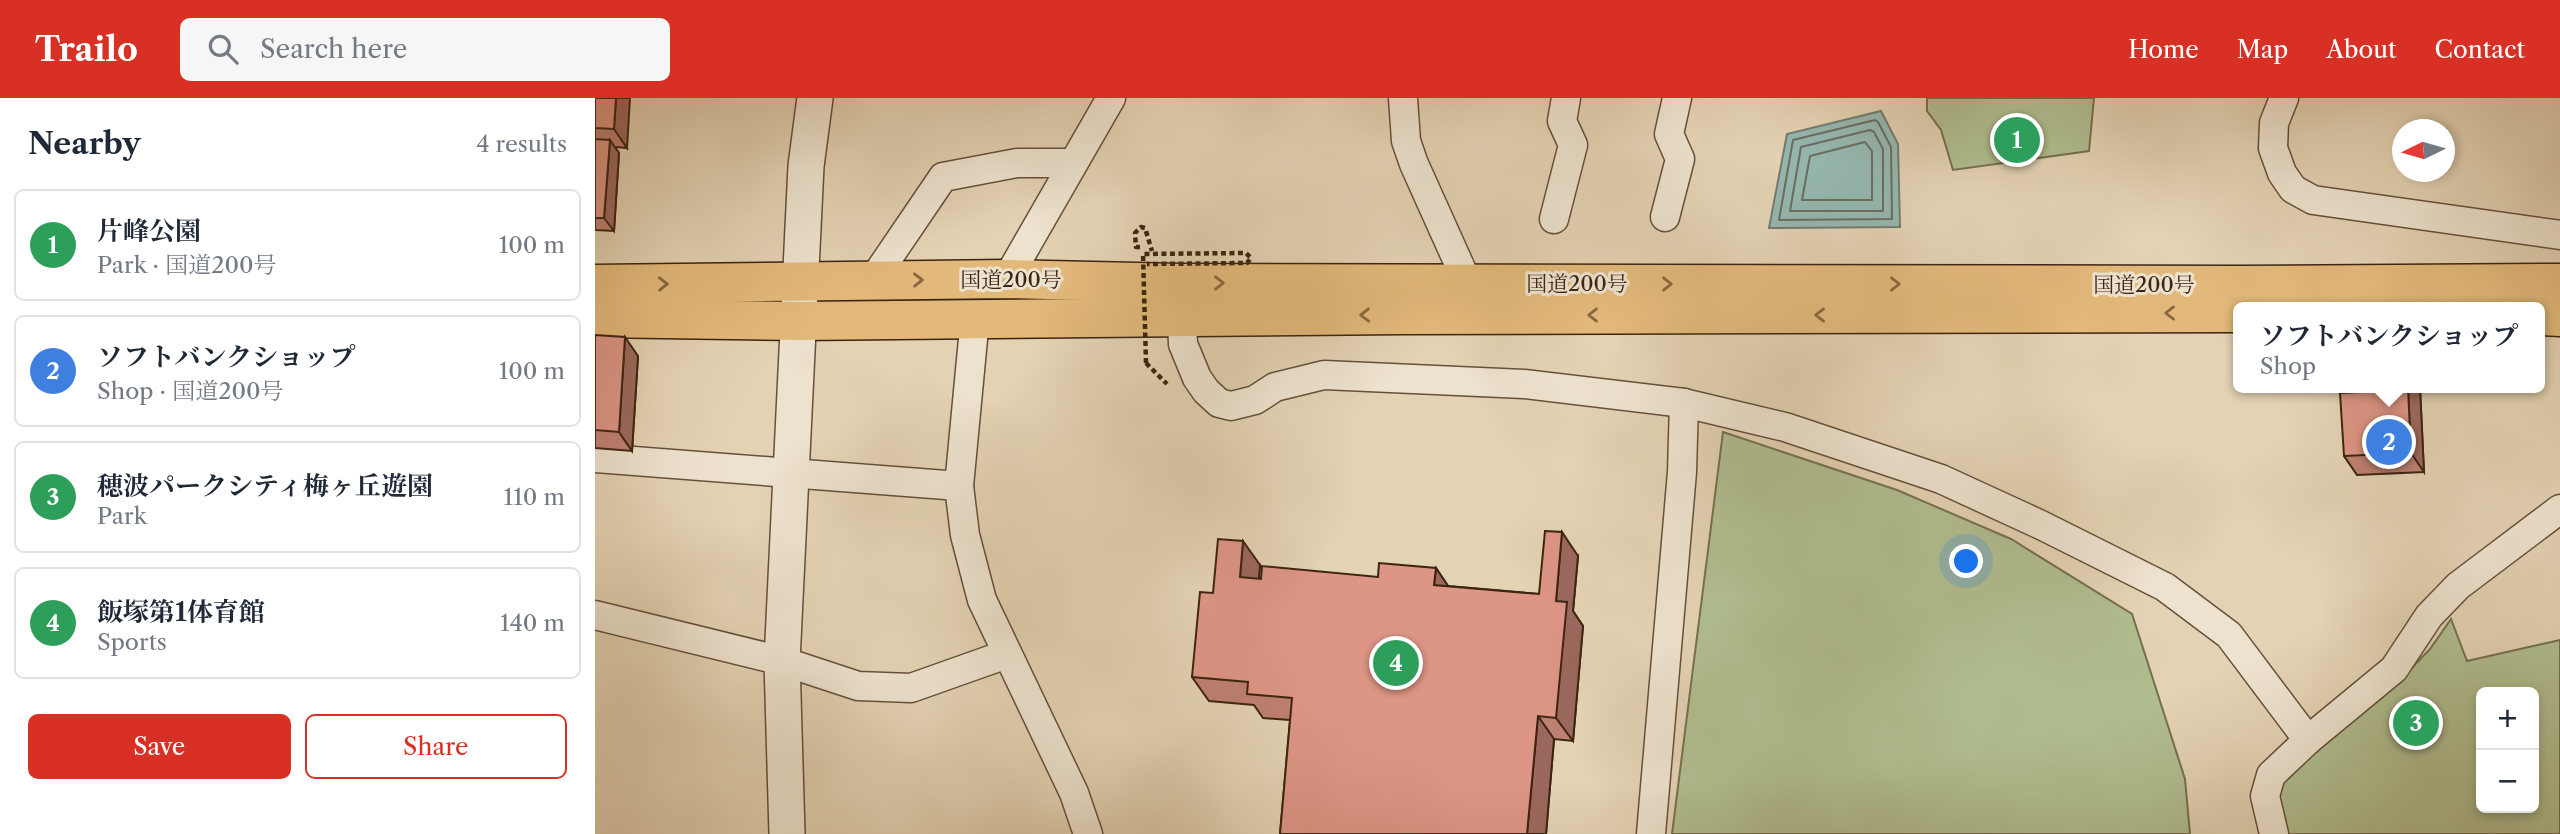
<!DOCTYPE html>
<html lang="en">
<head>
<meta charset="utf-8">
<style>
  body { margin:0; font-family:"Libre Caslon Text","Noto Serif JP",serif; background:#f6f6f7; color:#1f2937 }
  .controls { position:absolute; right:21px; bottom:21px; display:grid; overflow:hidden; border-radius:10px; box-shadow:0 4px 10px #0003 }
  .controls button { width:63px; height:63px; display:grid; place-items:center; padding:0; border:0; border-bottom:2px solid #e0e1e3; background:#fff; color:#1f2937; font:35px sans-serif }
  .compass { position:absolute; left:1797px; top:21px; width:63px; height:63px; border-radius:50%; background:#fff; box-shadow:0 4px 10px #0003; rotate:265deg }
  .you { position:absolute; left:1372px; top:464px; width:24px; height:24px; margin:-18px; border:5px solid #fff; border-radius:50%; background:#1a73e8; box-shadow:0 0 0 10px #1a73e833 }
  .badge { display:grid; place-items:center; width:46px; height:46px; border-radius:50%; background:#d93025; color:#fff; font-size:23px; font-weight:700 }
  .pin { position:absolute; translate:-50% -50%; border:4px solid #fff; box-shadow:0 2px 7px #0006 }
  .popup { position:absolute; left:1638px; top:204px; width:312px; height:91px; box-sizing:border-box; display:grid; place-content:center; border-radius:10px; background:#fff; filter:drop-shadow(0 2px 5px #0005); font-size:23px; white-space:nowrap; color:#747a83 }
  .popup b { font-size:26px; color:#1f2937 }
  .popup::after { content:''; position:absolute; left:50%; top:100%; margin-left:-14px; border:14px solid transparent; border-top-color:#fff }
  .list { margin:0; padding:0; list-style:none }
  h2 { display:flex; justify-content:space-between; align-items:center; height:91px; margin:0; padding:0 28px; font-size:30px }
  h2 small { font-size:23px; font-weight:400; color:#747a83 }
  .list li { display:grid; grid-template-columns:46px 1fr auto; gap:21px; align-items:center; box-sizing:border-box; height:112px; margin:0 14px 14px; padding:0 14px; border:2px solid #e0e1e3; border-radius:10px }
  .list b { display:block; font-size:26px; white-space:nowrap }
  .list p { margin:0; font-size:23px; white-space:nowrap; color:#747a83 }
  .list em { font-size:23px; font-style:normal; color:#747a83 }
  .actions { display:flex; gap:14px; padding:21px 28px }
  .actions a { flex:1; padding:16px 0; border:2px solid #d93025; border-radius:10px; text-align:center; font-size:24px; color:#d93025 }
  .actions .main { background:#d93025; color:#fff }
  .icon { flex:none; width:38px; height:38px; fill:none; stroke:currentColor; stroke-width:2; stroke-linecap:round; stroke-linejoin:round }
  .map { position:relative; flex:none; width:1965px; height:736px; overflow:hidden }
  header { display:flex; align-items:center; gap:42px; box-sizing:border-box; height:98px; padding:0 35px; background:#d93025; color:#fff }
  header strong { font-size:33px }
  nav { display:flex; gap:38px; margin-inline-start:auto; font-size:24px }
  .search { width:490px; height:63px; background:#f6f6f7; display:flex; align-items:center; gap:18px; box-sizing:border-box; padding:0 24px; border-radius:10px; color:#747a83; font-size:26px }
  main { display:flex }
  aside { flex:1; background:#fff }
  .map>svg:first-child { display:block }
</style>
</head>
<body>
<header>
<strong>Trailo</strong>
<div class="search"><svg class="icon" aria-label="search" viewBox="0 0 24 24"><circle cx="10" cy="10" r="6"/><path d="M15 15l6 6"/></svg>Search here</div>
<nav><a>Home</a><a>Map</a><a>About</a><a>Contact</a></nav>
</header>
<main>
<aside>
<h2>Nearby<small>4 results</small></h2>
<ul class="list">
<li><span class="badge" style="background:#2e9e5b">1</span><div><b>片峰公園</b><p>Park · 国道200号</p></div><em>100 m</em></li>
<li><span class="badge" style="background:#3f7fe0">2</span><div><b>ソフトバンクショップ</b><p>Shop · 国道200号</p></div><em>100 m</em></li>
<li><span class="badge" style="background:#2e9e5b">3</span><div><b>穂波パークシティ梅ヶ丘遊園</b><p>Park</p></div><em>110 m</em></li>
<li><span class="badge" style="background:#2e9e5b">4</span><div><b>飯塚第1体育館</b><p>Sports</p></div><em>140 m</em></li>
</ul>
<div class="actions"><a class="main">Save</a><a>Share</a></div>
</aside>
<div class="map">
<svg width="1965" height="736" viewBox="0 0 1965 736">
  <rect width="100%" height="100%" fill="#e3d2b3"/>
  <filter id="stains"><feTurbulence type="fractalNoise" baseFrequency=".00286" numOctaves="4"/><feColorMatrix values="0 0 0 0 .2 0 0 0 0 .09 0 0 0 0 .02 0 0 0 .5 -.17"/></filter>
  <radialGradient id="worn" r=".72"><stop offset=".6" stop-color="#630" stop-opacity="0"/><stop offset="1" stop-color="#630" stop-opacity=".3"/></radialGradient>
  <g fill="#b0bd8f" stroke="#767050" stroke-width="2" fill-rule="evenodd">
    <polygon points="1332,0 1499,0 1494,53 1358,72 1346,32 1332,13"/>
    <polygon points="1128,334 1302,392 1416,441 1537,516 1590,681 1595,736 1077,736"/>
    <path d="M1856,521l16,42 93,-21v194h-274l-7,-32 2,-17 33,-32 87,-74 29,-30zM1886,594h53v116h-53z"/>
  </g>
  <polygon fill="#95b7b0" stroke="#727c70" stroke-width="2" points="1286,13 1303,46 1305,129 1174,130 1192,36"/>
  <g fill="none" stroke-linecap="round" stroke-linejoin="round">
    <g stroke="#696e60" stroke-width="2">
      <polygon points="1280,22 1283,24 1296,49 1297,121 1184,122 1198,42"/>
      <polygon points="1275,32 1279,34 1288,51 1288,113 1195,113 1206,49"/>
      <polygon points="1270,44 1277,53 1277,102 1207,102 1215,58"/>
    </g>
    <g stroke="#66503a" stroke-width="31">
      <g id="minor">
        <polyline points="808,0 811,43 819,66 873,186"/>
        <polyline points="1689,0 1679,25 1678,50 1687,75 1698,91 1718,102 1965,137"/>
        <polyline points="1070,119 1085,61 1074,36 1082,0"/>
        <polyline points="959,121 978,47 967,23 971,0"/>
        <polyline points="412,181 516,0"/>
        <polyline points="278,182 348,79 422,65 477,65"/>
        <polyline points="586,201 588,246 602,280 611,293 624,305 636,308 660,302 680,289 729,277 929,286 1089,305 1190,329 1346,381 1446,427 1570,489 1634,537 1713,642"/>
        <polyline points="380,220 364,388 370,437 387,502 479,695 493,736"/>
        <polyline points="0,360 364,388"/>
        <polyline points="0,517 187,563 263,588 316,590 412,556"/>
        <polyline points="1056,736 1087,374 1089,305"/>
        <polyline points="1679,736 1670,698 1676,677 1713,642 1799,571 1834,518 1863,488 1965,411"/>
      </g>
    </g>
    <g stroke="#66503a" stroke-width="38">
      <polyline id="tertiary" points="192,736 187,563 211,68 220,0"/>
    </g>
    <g stroke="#3d2411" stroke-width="41">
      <g id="trunk">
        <polyline points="0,186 412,181 586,185 1644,187 1965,185"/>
        <polyline points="1944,218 1965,219"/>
        <polyline points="0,220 205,223 805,217 1644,215"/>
      </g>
    </g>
    <g stroke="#3d2411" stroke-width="4.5" stroke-dasharray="5 3.5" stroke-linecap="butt">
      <polyline points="545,149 541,149 540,135 546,129 550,130 557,153"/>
      <polyline points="551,265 572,286"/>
    </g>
    <use href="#minor" stroke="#ede2ce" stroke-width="28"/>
    <use href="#tertiary" stroke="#ede2ce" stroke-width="35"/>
    <use href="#trunk" stroke="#e2b97a" stroke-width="38"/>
    <polyline stroke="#3d2411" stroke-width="4.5" stroke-dasharray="5 3.5" stroke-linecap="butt" points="551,265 548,156 651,155 656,160 652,165 552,166"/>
  </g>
  <g fill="#be8072" stroke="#3d2411" stroke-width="2">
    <polygon points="0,0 32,50 20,49 24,55 19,133 0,132"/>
    <polygon points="0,237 43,258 37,353 0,350"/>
    <polygon points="1765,290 1825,290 1829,374 1762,377 1749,358 1765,294"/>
    <polygon points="983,458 978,513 988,528 978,643 959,641 951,736 685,736 695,622 668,620 659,607 614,603 597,579 618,495 665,467 664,481 783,479 841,470 853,488 944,496"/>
  </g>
  <g fill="#9b685d" stroke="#3d2411" stroke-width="2">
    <polygon points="21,0 35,0 32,50 19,31"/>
    <polygon points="15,42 24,55 19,133 9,120"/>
    <polygon points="30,239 43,258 37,353 24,334"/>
    <polygon points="1813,290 1825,290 1829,374 1816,355"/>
    <polygon points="967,434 983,458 978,513 988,528 978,643 961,620 961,503"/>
    <polygon points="648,443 665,467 662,503 645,479"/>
    <polygon points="841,470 857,494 839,487"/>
    <polygon points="943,618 959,641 951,736 932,736"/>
  </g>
  <g fill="#dd9585" stroke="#3d2411" stroke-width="2">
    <polygon points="0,0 21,0 19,31 0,30"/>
    <polygon points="0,41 15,42 9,120 0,120"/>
    <polygon points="0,237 30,239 24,334 0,332"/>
    <polygon points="1765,290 1813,290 1816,355 1749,358 1745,295 1765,294"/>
    <polygon points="950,433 967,434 961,503 972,504 961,620 943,618 932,736 685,736 697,600 652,596 653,584 597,579 605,494 618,495 623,441 648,443 645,479 666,481 667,468 783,479 784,465 841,470 839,487 944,496"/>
  </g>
  <defs><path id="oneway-chevron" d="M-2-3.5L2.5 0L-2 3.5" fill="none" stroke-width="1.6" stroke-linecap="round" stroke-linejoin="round" transform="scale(1.75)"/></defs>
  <g stroke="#876740">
    <use href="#oneway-chevron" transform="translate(323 182) rotate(-1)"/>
    <use href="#oneway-chevron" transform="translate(624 185)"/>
    <use href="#oneway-chevron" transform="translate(68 186) rotate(-1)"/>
    <use href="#oneway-chevron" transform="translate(1072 186)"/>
    <use href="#oneway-chevron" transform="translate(1300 186)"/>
    <use href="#oneway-chevron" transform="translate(1575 215) rotate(180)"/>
    <use href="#oneway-chevron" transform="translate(770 217) rotate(179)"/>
    <use href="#oneway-chevron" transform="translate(998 217) rotate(-180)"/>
    <use href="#oneway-chevron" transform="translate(1225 217) rotate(-180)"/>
  </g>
  <g text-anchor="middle" stroke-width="6" stroke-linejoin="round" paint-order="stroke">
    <g font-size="21" fill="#3d2411" stroke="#ede2ce">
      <text x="416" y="189">国道200号</text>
      <text x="982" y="193">国道200号</text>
      <text x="1549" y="194">国道200号</text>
    </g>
  </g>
  <rect width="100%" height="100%" filter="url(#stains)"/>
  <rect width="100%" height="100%" fill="url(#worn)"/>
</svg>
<div class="controls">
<button>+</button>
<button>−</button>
</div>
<svg class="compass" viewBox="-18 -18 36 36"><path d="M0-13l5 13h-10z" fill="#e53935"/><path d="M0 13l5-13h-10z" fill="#747a83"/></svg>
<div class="you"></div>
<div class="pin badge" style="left:1422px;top:42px;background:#2e9e5b">1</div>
<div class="pin badge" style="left:1794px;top:344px;background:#3f7fe0">2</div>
<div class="popup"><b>ソフトバンクショップ</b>Shop</div>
<div class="pin badge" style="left:1821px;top:625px;background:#2e9e5b">3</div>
<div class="pin badge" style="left:801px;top:565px;background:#2e9e5b">4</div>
</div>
</main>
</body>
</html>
